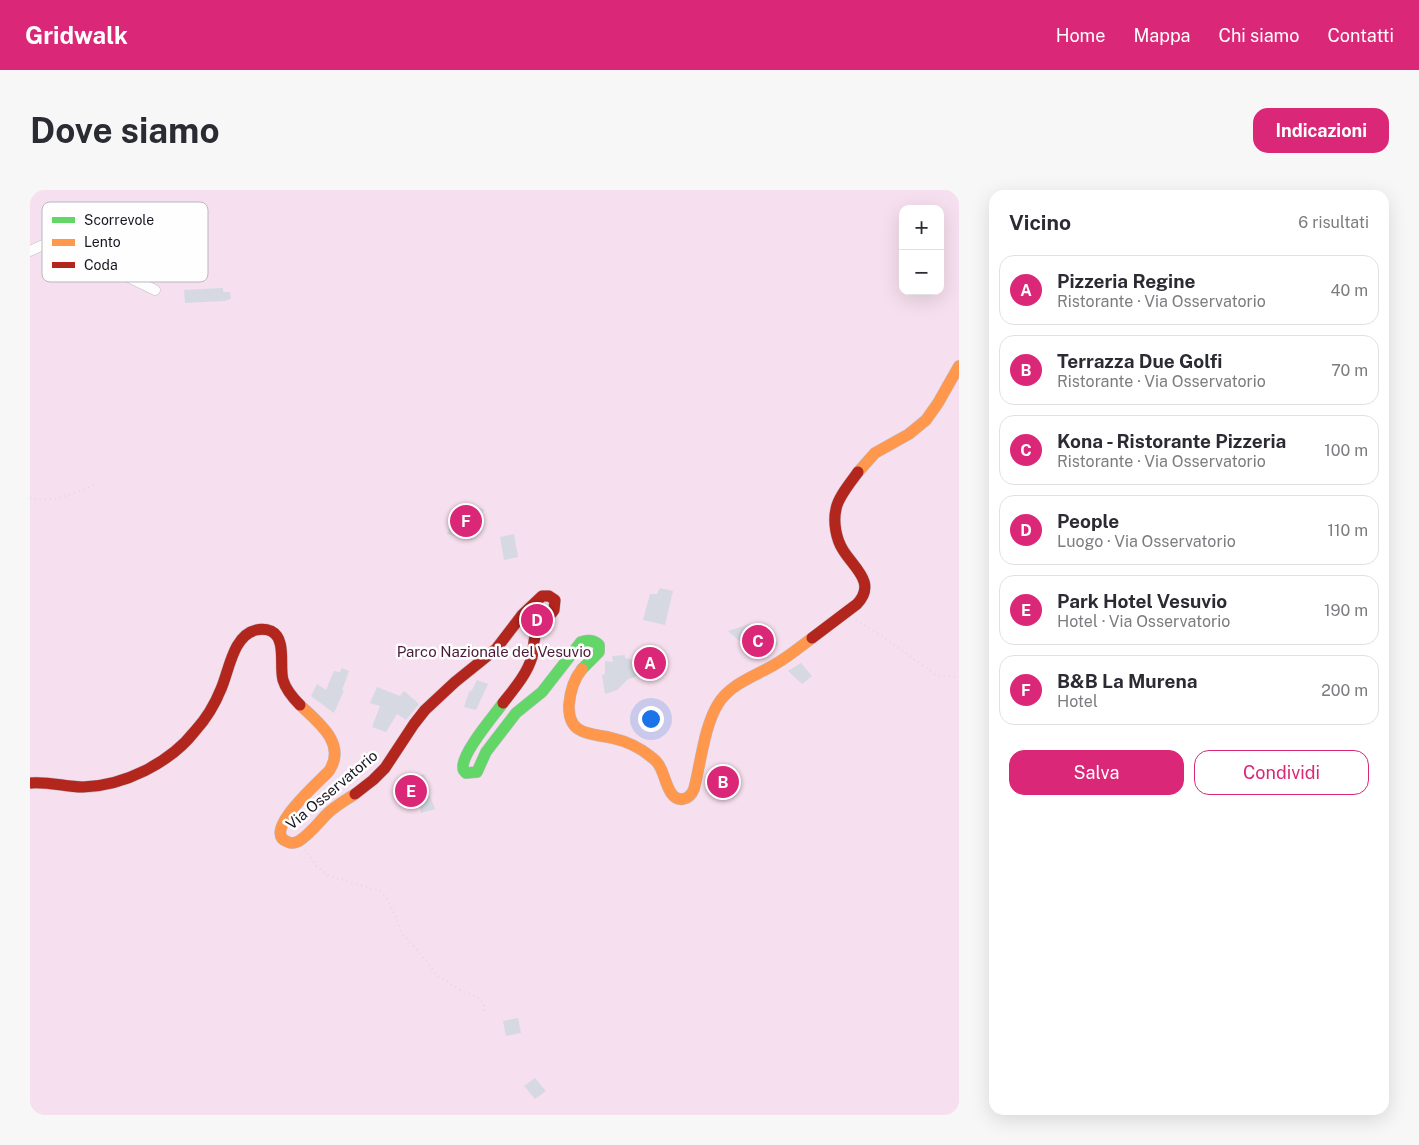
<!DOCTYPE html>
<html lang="it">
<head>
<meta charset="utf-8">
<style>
  body { margin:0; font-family:"Public Sans",sans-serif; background:#f7f7f7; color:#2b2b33 }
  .controls { position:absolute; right:15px; top:15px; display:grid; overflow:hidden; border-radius:10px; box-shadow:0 5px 20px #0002 }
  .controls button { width:45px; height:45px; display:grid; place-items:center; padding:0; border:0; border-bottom:1px solid #e1e1e2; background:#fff; color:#2b2b33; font:25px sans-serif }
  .you { position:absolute; left:620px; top:528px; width:18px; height:18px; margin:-12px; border:4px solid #fff; border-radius:50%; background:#1a73e8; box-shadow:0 0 0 8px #1a73e833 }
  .badge { display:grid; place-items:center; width:32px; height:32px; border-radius:50%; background:#db2777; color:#fff; font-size:16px; font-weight:700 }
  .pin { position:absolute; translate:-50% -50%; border:2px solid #fff; box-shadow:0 1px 5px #0006 }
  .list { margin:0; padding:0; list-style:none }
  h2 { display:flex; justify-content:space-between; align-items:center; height:65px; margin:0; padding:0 20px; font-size:21px }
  h2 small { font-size:16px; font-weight:400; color:#7c7c81 }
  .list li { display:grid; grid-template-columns:32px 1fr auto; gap:15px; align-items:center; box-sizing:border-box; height:70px; margin:0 10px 10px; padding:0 10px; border:1px solid #e1e1e2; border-radius:15px }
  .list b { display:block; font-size:19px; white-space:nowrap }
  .list p { margin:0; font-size:16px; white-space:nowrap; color:#7c7c81 }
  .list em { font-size:16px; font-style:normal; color:#7c7c81 }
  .actions { display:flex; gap:10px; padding:15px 20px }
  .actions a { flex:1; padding:11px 0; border:1px solid #db2777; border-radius:15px; text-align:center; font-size:18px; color:#db2777 }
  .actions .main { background:#db2777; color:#fff }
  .map { position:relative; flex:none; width:929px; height:925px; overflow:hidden; border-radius:15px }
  header { display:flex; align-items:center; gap:30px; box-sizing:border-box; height:70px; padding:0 25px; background:#db2777; color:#fff }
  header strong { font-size:24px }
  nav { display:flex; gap:28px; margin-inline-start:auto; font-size:18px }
  .intro { display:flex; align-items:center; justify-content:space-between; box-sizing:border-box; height:120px; padding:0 30px }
  h1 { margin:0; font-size:35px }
  .button { padding:12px 22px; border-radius:15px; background:#db2777; color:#fff; font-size:18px; font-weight:700 }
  main { display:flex; gap:30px; padding:0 30px }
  aside { flex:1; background:#fff; border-radius:15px; box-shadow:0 5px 20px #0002 }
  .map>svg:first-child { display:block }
</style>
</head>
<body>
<header>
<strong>Gridwalk</strong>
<nav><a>Home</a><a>Mappa</a><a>Chi siamo</a><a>Contatti</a></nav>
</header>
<div class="intro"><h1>Dove siamo</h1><a class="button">Indicazioni</a></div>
<main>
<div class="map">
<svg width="929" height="925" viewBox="0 0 929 925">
  <rect width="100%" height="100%" fill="#f2f2f8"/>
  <path fill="#f6dfee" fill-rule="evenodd" d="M0,0h929v925h-929zM873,19h37v82h-37z"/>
  <g fill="#d6d9e2">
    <polygon points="193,98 193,102 200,102 201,109 194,111 155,113 154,100"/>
    <polygon points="428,316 436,318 443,317 454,319 442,350 417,344"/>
    <polygon points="484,344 488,367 474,370 470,347"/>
    <polygon points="630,398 643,401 635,435 613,430 620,404 627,404"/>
    <polygon points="720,434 722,439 731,437 732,441 741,439 748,455 728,467 698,441"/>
    <polygon points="595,465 595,468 608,471 627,467 628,480 598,489 587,500 575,504 572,485 575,484 575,471 583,472 582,466"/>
    <polygon points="771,473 782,486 772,494 758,481"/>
    <polygon points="312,478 319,481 312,500 314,500 304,523 281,506 287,494 296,500 304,481 310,482"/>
    <polygon points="447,490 458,494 446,520 434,517 439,502 442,500"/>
    <polygon points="347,497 370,506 374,501 389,514 376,530 367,524 356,542 342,537 350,516 340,513"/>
    <polygon points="394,584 400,601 398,601 405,619 391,623 386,605 375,608 371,592"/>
    <polygon points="488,828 491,843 476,846 473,831"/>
    <polygon points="505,888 516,901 505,909 494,896"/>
  </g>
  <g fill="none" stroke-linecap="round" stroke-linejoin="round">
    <g stroke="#c0bfc8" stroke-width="11">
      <polyline id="street" points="0,61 22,51 33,54 53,65 125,100"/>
    </g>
    <g stroke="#c0bfc8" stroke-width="12">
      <path id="fast" d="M473,513c-10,14 -39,47 -40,63 0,4 0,4 3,7l11,-1 9,-20 30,-39 26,-21 39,-50c6,-2 13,-2 18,3v7l-17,17"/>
    </g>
    <g stroke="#c0bfc8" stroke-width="12">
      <g id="slow">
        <polyline points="828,282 845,263 879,244 896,230 908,213 929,176"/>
        <path d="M552,479c-8,10 -12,23 -13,36 -1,30 20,28 43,33 13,3 27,9 38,18 4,3 8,6 10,11 6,10 8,34 23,32 6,-1 9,-5 11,-10 7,-27 10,-62 24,-85 12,-20 37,-28 56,-39 14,-8 26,-18 38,-27"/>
        <path d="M270,515c19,18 47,39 29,66 -8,9 -70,62 -41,71 4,2 7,1 11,-1 11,-7 19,-18 28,-27 8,-8 19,-14 28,-20"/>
      </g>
    </g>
    <g stroke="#c0bfc8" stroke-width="12">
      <g id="jam">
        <path d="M782,448l45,-34c20,-21 -3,-36 -14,-54 -7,-11 -10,-28 -7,-41 2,-12 15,-27 22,-37"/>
        <path d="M0,593c18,-2 35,4 53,4 41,-1 87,-24 112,-56 11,-12 20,-27 26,-42 8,-18 12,-54 35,-59 4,-1 10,-1 15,1 16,8 8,35 12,49 3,10 10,18 17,25"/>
        <path d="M325,604l18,-14 12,-12 29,-44 11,-14 30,-28 41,-33 26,-34 20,-19h7l6,4 -1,10c-5,8 -14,11 -17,20 -4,9 -3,18 -5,27 -5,17 -18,32 -29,46"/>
      </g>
    </g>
    <g stroke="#dcdcde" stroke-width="2" stroke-dasharray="1 4" stroke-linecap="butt">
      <path d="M0,308c22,6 47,-6 67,-14"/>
      <polyline points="826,430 852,446 906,485 929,487"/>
      <polyline points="275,659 286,676 299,686 351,701 358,710 369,734 371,742 395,769 405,784 434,802 445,806 454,813 454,823"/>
    </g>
    <use href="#street" stroke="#fdfdfe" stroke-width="10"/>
    <use href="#fast" stroke="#63d668" stroke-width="11"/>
    <use href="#slow" stroke="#ff974d" stroke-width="11"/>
    <use href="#jam" stroke="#b3261e" stroke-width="11"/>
  </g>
  <g text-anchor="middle" stroke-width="5" stroke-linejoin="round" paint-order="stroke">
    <g font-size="15" fill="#4b1938" stroke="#fefefe">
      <text x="464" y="467">Parco Nazionale del Vesuvio</text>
    </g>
    <g font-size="15" fill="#171521" stroke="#fefefe">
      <text transform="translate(302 600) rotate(-40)" y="5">Via Osservatorio</text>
    </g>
  </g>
  <rect x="12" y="12" width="166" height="80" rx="8" fill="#fefefe" stroke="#b9b8bc" stroke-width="1"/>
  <rect x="22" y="27" width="23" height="6" fill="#63d668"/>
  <rect x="22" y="49" width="23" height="7" fill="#ff974d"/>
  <rect x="22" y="72" width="23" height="6" fill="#b3261e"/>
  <g font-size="14" fill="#171521">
    <text x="54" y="35">Scorrevole</text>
    <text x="54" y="57">Lento</text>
    <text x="54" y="80">Coda</text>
  </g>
</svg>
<div class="controls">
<button>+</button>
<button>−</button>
</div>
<div class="you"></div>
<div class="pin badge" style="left:620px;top:473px">A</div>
<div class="pin badge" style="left:693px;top:592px">B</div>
<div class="pin badge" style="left:728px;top:451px">C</div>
<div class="pin badge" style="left:507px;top:430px">D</div>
<div class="pin badge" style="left:381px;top:601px">E</div>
<div class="pin badge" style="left:436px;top:331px">F</div>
</div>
<aside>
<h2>Vicino<small>6 risultati</small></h2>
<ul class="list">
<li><span class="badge">A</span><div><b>Pizzeria Regine</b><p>Ristorante · Via Osservatorio</p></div><em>40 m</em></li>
<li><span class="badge">B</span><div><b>Terrazza Due Golfi</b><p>Ristorante · Via Osservatorio</p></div><em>70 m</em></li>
<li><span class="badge">C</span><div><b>Kona - Ristorante Pizzeria</b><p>Ristorante · Via Osservatorio</p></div><em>100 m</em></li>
<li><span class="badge">D</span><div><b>People</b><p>Luogo · Via Osservatorio</p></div><em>110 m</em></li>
<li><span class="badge">E</span><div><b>Park Hotel Vesuvio</b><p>Hotel · Via Osservatorio</p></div><em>190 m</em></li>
<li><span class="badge">F</span><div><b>B&amp;B La Murena</b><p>Hotel</p></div><em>200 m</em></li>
</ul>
<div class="actions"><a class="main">Salva</a><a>Condividi</a></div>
</aside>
</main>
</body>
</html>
